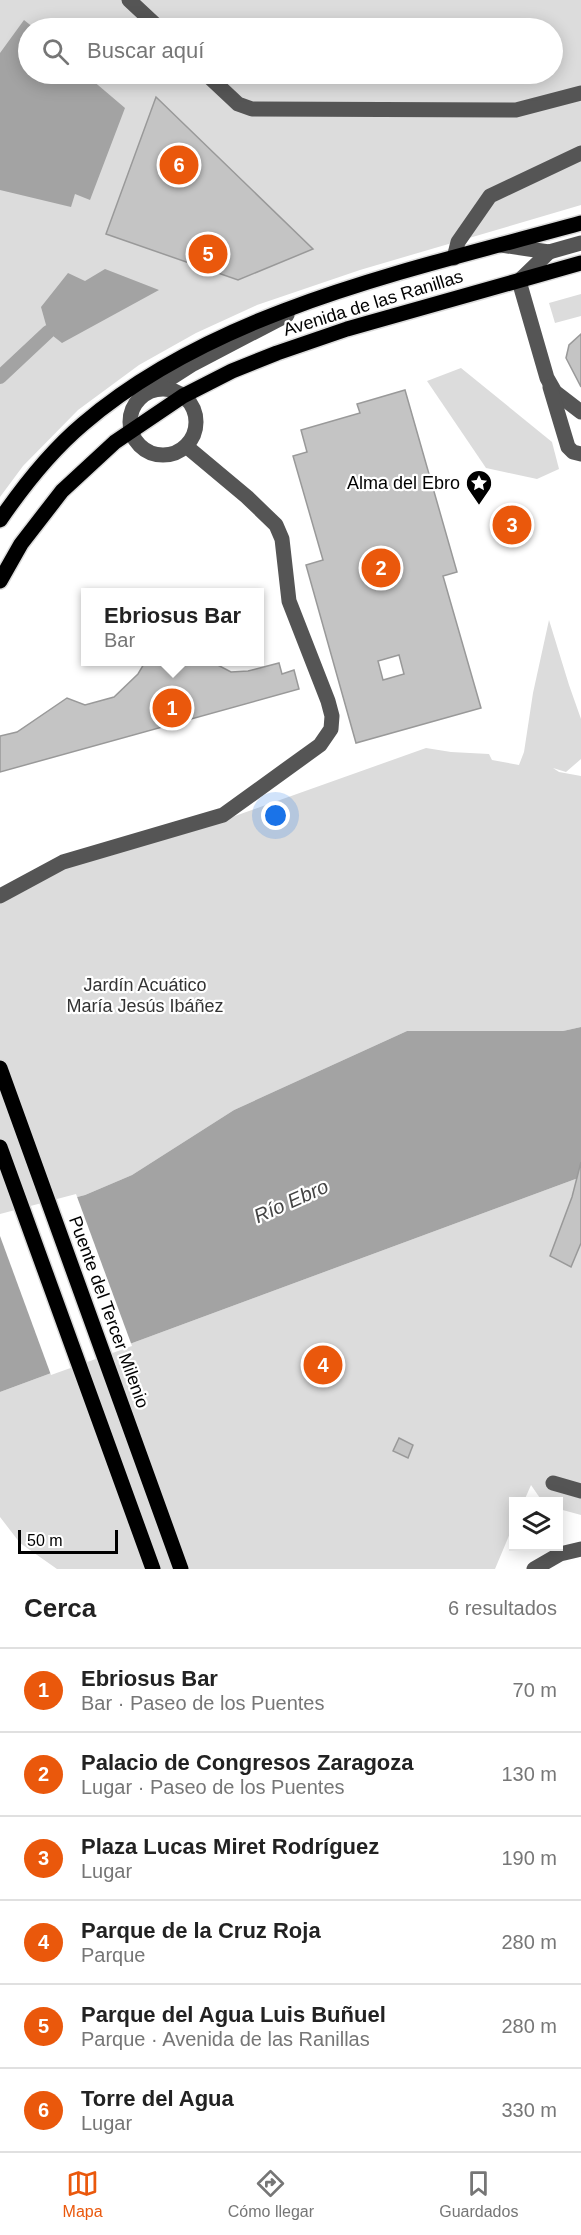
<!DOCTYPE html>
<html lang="es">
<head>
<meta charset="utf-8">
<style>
  body { margin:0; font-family:Arial,sans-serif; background:#f6f6f6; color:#222 }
  .controls { position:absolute; right:18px; bottom:18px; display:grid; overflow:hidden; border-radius:0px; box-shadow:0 3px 15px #0003 }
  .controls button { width:54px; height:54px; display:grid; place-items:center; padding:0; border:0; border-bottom:2px solid #e0e0e0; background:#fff; color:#222; font:30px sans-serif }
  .scale { position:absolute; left:18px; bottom:15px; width:100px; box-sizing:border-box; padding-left:6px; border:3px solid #000; border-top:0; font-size:16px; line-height:21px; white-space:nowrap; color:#000; -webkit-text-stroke:4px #fff; paint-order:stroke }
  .you { position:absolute; left:276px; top:816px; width:21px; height:21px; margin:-15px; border:4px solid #fff; border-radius:50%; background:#1a73e8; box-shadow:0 0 0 9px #1a73e833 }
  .badge { display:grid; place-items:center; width:39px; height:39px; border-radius:50%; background:#ea580c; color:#fff; font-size:20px; font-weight:700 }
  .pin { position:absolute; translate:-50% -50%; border:3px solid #fff; box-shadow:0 2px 6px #0006 }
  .popup { position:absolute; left:81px; top:588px; width:183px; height:78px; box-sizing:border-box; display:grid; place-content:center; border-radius:0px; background:#fff; filter:drop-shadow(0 2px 4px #0005); font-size:20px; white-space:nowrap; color:#767676 }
  .popup b { font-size:22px; color:#222 }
  .popup::after { content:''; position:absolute; left:50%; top:100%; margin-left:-12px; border:12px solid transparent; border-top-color:#fff }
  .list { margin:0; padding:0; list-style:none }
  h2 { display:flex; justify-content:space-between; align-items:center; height:78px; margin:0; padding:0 24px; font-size:26px }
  h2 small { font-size:20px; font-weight:400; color:#767676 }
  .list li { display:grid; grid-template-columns:39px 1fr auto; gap:18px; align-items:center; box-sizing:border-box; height:84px; padding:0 24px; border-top:2px solid #e0e0e0 }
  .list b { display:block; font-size:22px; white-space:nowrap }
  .list p { margin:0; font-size:20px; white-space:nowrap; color:#767676 }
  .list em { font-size:20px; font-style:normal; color:#767676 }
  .icon { flex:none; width:33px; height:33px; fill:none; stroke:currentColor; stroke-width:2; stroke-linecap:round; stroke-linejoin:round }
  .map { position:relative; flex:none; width:581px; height:1569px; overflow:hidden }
  .search { position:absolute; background:#fff; box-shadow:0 3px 15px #0003; left:18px; right:18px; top:18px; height:66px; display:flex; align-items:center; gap:15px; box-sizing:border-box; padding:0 21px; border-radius:33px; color:#767676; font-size:22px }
  .sheet { height:582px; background:#fff }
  nav { display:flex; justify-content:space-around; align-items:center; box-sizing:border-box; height:84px; border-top:2px solid #e0e0e0; background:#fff; font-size:16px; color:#767676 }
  nav a { display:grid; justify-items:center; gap:3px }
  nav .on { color:#ea580c }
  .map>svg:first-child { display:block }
</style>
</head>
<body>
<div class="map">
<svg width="581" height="1569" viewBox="0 0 581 1569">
  <rect width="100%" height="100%" fill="#fff"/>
  <g fill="#dcdcdc" fill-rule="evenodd">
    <path d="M0,0h581v205l-221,65 -103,35 -61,28 -57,32 -61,45 -55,56 -23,31zM28,28h524v46h-524z"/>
    <polygon points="581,294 581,316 555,323 549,303"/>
    <polygon points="461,368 552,442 559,469 537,479 486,468 427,381"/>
    <polygon points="549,620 569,685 581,719 581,759 566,772 553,768 559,772 581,776 581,1027 563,1031 407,1031 234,1110 132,1175 85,1195 0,1217 0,902 62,869 193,831 426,748 451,752 489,754 492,760 519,765 524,752 533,693"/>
    <polygon points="581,1177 581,1515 559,1509 558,1502 542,1501 531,1485 524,1501 514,1502 513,1526 495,1569 57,1569 20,1543 0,1517 0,1392"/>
  </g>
  <g fill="#a3a3a3">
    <polygon points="24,20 34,28 28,28 28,74 85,74 125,108 90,200 75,194 71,207 0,190 0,53"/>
    <polygon points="105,269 159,290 62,343 48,332 41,307 68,273 85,281"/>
    <polygon points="581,1027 581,1177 0,1392 0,1217 85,1195 132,1175 234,1110 407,1031 563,1031"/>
  </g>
  <polygon fill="#fff" points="76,1194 132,1346 51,1375 0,1236 0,1214"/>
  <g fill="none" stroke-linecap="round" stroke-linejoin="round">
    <polyline stroke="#a3a3a3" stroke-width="14" points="0,377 48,332"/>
  </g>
  <g fill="#c4c4c4" stroke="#999" stroke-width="1.5" fill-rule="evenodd">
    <polygon points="156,97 313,249 238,280 106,234"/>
    <polygon points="581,334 581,387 566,358 569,345"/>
    <path d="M405,390l52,182 -14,4 38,132 -125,35 -50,-178 17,-5 -30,-104 14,-4 -6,-22 59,-17 -3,-9zM399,655l5,19 -21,6 -5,-19z"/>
    <polygon points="145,662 212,662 231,672 248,671 279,663 282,674 294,670 299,689 0,772 0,736 17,732 67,698 85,705 114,697 138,674"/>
    <polygon points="581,1162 581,1243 571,1267 550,1256 572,1197"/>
    <polygon points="399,1438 413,1445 408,1458 393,1451"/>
  </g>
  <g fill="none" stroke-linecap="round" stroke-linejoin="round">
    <g stroke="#dbdbdb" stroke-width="18">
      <g id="major">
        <path d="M0,520c24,-35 51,-69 83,-96 134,-115 332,-155 498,-201"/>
        <polyline points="0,581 21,544 62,491 115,442 183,396 232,371 277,353 347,329 581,263"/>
        <polyline points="0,1068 181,1569"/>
        <polyline points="0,1147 153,1569"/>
      </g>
    </g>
    <g stroke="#555" stroke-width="15">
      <polyline points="129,0 159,28"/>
      <polyline points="206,74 238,104 252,109 516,110 581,93"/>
      <polyline points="501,245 549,252 581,243"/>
      <polyline points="549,252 519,281 547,378 555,392 581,412"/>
      <polyline points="454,258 458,242 490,196 581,153"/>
      <polyline points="550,387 568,447 573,452 581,454"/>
      <polyline points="154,389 193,364 287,315"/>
      <circle cx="163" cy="422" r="33"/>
      <polyline points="0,896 63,862 223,815 320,745 331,729 332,716 328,701 289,601 282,539 276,525 247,497 186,446"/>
      <polyline points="553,1483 581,1491"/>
      <polyline points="534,1569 560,1554 581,1549"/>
    </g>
    <use href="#major" stroke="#000" stroke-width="15"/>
  </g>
  <defs>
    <g id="sight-pin" transform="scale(1.35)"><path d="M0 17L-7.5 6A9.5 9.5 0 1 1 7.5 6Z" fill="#000" stroke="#fff"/><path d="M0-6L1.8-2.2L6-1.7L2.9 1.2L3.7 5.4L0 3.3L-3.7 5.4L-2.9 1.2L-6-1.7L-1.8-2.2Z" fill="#fff"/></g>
  </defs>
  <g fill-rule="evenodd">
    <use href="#sight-pin" x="479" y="483"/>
  </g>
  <g text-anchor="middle" stroke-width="4.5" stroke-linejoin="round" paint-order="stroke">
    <g font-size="18" fill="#000" stroke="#fff">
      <text transform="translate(373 303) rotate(-17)" y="6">Avenida de las Ranillas</text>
      <text transform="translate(109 1312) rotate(70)" y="6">Puente del Tercer Milenio</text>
    </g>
    <g font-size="18" fill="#000" stroke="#fff" text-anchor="end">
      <text x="460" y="489">Alma del Ebro</text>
    </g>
    <g font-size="18" fill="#333" stroke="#fff">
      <text x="145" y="991">Jardín Acuático<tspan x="145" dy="21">María Jesús Ibáñez</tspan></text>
    </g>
    <g font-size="20" font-style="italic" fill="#444" stroke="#fff">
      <text transform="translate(291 1201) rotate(-24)" y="7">Río Ebro</text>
    </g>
  </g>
</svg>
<div class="controls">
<button><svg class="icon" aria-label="layers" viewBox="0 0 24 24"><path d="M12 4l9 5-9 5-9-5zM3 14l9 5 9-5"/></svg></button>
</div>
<div class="scale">50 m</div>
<div class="you"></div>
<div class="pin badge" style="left:172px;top:708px">1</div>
<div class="popup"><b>Ebriosus Bar</b>Bar</div>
<div class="pin badge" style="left:381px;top:568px">2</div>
<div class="pin badge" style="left:512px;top:525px">3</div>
<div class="pin badge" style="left:323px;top:1365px">4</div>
<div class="pin badge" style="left:208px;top:254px">5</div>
<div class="pin badge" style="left:179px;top:165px">6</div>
<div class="search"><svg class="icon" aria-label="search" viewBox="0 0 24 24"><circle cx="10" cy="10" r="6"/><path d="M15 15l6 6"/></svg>Buscar aquí</div>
</div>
<section class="sheet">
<h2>Cerca<small>6 resultados</small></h2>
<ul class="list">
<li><span class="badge">1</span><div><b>Ebriosus Bar</b><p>Bar · Paseo de los Puentes</p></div><em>70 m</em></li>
<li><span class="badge">2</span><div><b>Palacio de Congresos Zaragoza</b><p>Lugar · Paseo de los Puentes</p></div><em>130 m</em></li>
<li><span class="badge">3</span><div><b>Plaza Lucas Miret Rodríguez</b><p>Lugar</p></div><em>190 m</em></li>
<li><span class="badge">4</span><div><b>Parque de la Cruz Roja</b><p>Parque</p></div><em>280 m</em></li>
<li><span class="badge">5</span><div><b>Parque del Agua Luis Buñuel</b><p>Parque · Avenida de las Ranillas</p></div><em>280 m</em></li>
<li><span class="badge">6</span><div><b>Torre del Agua</b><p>Lugar</p></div><em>330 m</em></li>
</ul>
</section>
<nav>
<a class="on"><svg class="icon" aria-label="map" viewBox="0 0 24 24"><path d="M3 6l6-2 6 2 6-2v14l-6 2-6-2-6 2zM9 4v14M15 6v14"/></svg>Mapa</a>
<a><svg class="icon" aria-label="directions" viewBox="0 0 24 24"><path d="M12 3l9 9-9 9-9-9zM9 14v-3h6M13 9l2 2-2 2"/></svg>Cómo llegar</a>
<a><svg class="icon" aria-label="saved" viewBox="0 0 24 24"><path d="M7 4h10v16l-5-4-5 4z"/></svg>Guardados</a>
</nav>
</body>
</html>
